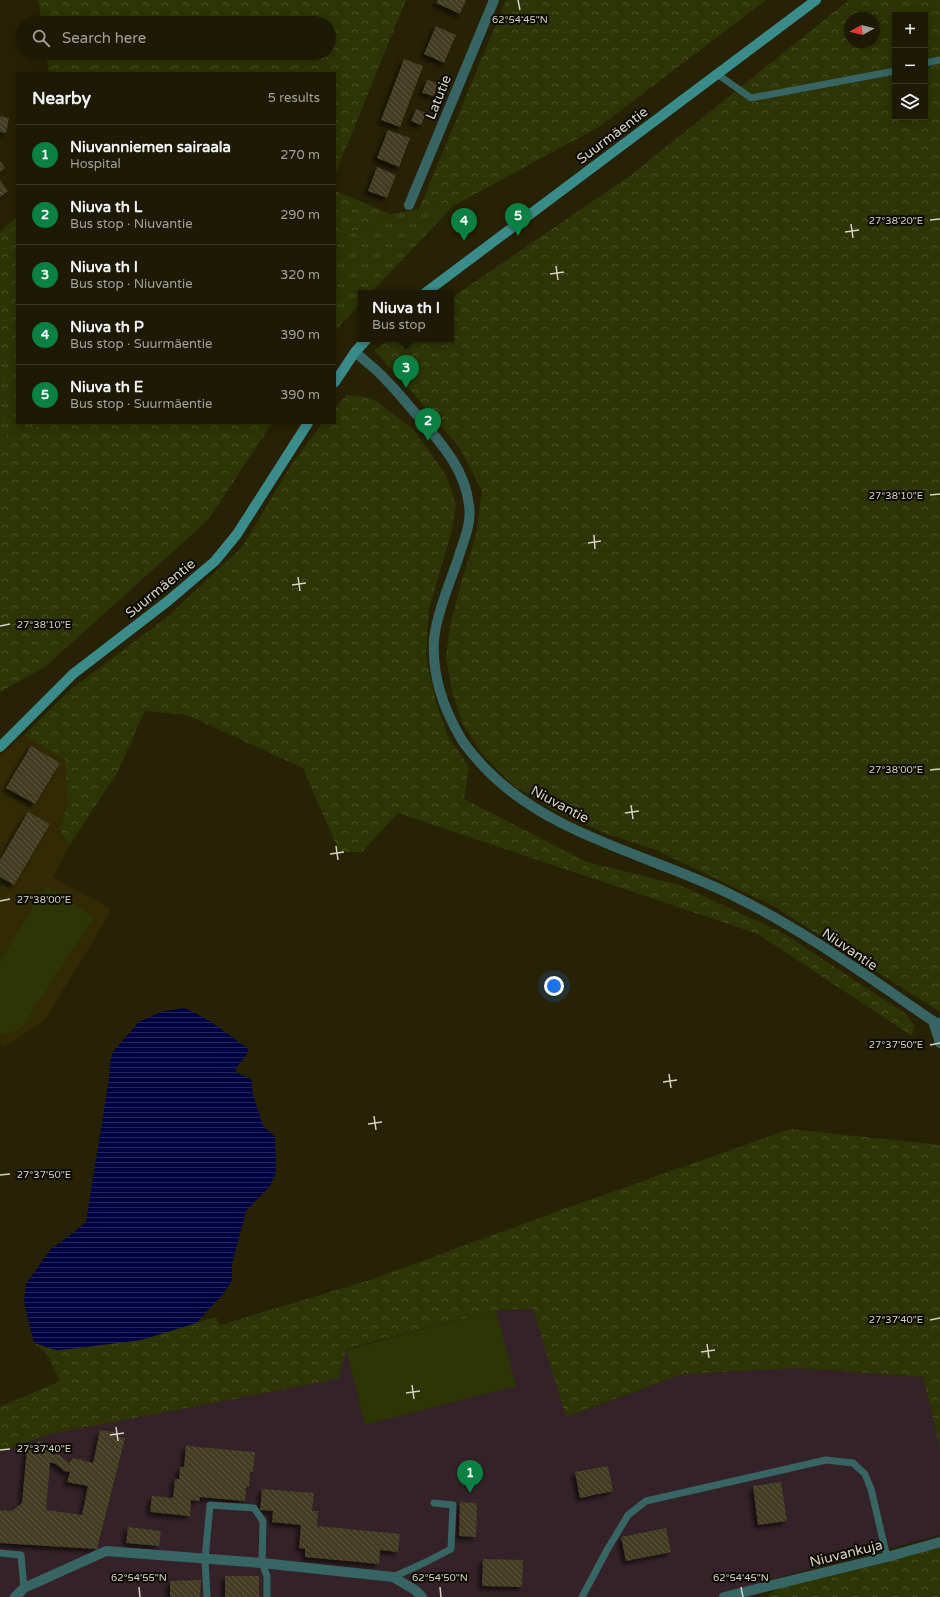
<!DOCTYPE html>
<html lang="en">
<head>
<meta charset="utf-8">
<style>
  body { margin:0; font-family:"Varela Round",sans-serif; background:#25220e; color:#f1f3f6 }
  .controls { position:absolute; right:12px; top:12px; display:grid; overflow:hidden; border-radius:0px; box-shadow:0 2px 10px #0003 }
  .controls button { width:36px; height:36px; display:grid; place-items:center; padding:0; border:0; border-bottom:1px solid #3b3826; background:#1d1904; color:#f1f3f6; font:20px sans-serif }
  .compass { position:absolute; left:844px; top:12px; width:36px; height:36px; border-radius:50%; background:#1d1904; box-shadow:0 2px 10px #0003; rotate:262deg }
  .you { position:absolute; left:554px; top:986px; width:14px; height:14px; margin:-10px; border:3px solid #fff; border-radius:50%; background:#1a73e8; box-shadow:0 0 0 6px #1a73e833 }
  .badge { display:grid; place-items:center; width:26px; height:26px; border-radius:50%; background:#0b8043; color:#fff; font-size:13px; font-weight:700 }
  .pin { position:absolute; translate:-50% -33px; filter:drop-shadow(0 1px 2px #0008) }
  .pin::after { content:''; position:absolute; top:21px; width:14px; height:12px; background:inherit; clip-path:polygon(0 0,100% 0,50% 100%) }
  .popup { position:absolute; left:358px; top:290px; width:96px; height:52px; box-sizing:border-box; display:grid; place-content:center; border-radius:0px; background:#1d1904; filter:drop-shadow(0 1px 3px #0005); font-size:13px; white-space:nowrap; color:#a0a09a }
  .popup b { font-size:15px; color:#f1f3f6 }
  .popup::after { content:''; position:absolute; left:50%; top:100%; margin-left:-8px; border:8px solid transparent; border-top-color:#1d1904 }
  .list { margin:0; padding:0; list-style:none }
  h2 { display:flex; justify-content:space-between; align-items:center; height:52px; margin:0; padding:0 16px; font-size:17px }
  h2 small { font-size:13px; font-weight:400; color:#a0a09a }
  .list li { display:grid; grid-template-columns:26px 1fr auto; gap:12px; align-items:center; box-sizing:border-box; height:60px; padding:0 16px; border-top:1px solid #3b3826 }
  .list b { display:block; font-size:15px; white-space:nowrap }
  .list p { margin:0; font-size:13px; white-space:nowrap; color:#a0a09a }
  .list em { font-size:13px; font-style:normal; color:#a0a09a }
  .icon { flex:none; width:22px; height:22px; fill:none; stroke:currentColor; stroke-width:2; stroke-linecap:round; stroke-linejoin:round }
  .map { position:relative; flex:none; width:940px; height:1597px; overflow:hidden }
  .search { position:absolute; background:#1d1904; box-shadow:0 2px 10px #0003; left:16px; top:16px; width:320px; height:44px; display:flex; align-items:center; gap:10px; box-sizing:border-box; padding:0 14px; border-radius:22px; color:#a0a09a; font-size:15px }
  .panel { position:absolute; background:#1d1904; box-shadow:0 2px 10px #0003; left:16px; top:72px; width:320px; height:352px; border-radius:0px }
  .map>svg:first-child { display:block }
</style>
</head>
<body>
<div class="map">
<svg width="940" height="1597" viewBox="0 0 940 1597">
  <defs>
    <pattern id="grass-tufts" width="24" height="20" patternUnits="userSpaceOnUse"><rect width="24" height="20" fill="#2d3405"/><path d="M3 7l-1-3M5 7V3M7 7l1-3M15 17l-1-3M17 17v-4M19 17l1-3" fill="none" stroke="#4b5028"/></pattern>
    <pattern id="forest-crowns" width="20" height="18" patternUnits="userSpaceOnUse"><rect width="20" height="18" fill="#2d3405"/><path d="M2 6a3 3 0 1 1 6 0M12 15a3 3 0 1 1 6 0" fill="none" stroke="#4b5028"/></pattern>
    <pattern id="water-rules" width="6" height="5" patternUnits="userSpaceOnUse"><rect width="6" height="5" fill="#010242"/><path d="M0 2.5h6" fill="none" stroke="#25265c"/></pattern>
    <pattern id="building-back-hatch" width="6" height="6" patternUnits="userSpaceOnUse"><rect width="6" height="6" fill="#433d22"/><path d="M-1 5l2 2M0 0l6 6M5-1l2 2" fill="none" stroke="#5d5840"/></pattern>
    <filter id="shadow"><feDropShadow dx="-3.5" dy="3.5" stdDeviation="2" flood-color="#0009"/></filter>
  </defs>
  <rect width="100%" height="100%" fill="#272105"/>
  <polygon fill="#322a05" points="24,735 66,759 68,803 59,829 69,846 53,878 110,908 109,915 44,1021 4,1047 0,1045 0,756"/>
  <polygon fill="#342228" points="533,1309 567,1417 683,1374 798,1368 923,1377 940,1448 940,1535 777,1578 752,1597 0,1597 0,1452 50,1434 346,1350 496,1310"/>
  <g fill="url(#grass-tufts)">
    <polygon points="453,206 371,293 361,293 361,303 335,331 335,238 376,224 391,214 419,209"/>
    <polygon points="17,352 17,423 49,423 0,438 0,359"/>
  </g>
  <g fill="url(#forest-crowns)" fill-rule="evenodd">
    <polygon points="38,0 406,0 335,175 335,73 49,73 46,53 329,53 329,23 42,23"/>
    <polygon points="506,0 766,0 599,127 453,206 419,209"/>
    <path d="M849,0h91v1012l-167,-106 -115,-55 -54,-18 -51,-23 -40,-25 -28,-28 -22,-32 -11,-33 -6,-36 4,-31 12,-45 14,-46 6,-43 -23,-44 -46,-54 -39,-43 16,-11h61v-41l180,-123zM895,15h30v102h-30zM850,18h24v24h-24z"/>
    <polygon points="335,191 391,214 376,224 335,238"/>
    <polygon points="17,216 17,352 0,359 0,232"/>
    <polygon points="347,395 372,398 414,430 446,475 456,504 452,530 429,609 426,655 436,702 448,736 469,767 464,799 587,862 680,885 783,933 906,1014 914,1025 912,1036 758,934 398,813 362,852 339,852 303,768 187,715 145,711 117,773 69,846 59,829 68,803 65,759 24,735 71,689 167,617 242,547 290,467 322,423 335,423 335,408"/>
    <polygon points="49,423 272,423 208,520 45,667 0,692 0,438"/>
    <polygon points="790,1129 940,1145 940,1448 923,1377 799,1368 683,1374 566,1417 533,1309 496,1310 346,1349 338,1379 50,1434 0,1452 0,1407 60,1381 47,1354 34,1343 56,1350 141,1340 212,1318 216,1317 220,1325 373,1279 558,1211"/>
    <polygon points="940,1547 940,1597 767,1597 776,1589"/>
  </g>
  <g fill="#2d3405">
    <polygon points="46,886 94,918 21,1029 0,1035 0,961"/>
    <polygon points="496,1310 516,1386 365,1425 346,1350"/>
  </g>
  <path fill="url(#water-rules)" d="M184,1008c24,10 43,25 64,41l-1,5 -12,15 2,4 14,6 2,16 10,31 12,11 1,36 -7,14 -23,24 -14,53v16l-9,14 -27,29 -55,17 -71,9 -14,1 -22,-7 -10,-41 2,-18 25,-35 17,-12 18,-15 23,-143 1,-17 3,-10 26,-30 22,-10z"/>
  <g fill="url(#building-back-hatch)" fill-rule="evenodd" filter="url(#shadow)">
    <polygon points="438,0 466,0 460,14 436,3"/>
    <polygon points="436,26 456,35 444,63 424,54"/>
    <polygon points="404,59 423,66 400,127 381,120"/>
    <polygon points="427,80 438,83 434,96 422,93"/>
    <polygon points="416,109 426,113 421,125 411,121"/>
    <polygon points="0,116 9,118 6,133 0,132"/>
    <polygon points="388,130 410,138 399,167 377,158"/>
    <polygon points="0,161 5,168 0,172"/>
    <polygon points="377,167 396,175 387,198 368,191"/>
    <polygon points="0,180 8,191 0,197"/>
    <polygon points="31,746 60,763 35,804 6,788"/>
    <polygon points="28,812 50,824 14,885 0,877 0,860"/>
    <path d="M100,1430l18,3 -1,4 8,1 -28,111 -97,-6v-33l12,1 10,-8 5,-55h6l2,-5 5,-2 3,3 -1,5h9v6l7,-1 11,9 4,-5 20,5zM50,1462l6,2 8,7 6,1 -3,10 21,4 -6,29 -36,-5z"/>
    <polygon points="186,1446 255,1452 253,1472 250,1472 249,1487 246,1487 245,1501 200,1497 199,1501 191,1500 190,1516 150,1512 152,1496 173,1498 175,1479 179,1479 180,1467 184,1467"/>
    <polygon points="608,1466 613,1491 580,1498 575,1472"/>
    <polygon points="781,1482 787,1521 758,1525 753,1486"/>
    <polygon points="262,1489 314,1493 312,1511 318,1511 317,1526 400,1534 398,1552 380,1550 379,1564 305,1557 305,1549 299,1548 301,1525 272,1522 273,1511 260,1510"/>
    <polygon points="460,1502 477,1503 476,1537 459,1536"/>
    <polygon points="128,1527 161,1531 159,1546 126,1543"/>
    <polygon points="666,1528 671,1552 626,1561 621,1537"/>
    <polygon points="483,1559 523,1560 522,1587 482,1586"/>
    <rect x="225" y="1576" width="34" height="21"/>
    <polygon points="201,1580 200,1597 170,1597 170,1581"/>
  </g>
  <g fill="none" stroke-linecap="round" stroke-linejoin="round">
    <g stroke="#366564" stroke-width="7">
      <polyline points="925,63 940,60"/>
      <polyline points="717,74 751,98 895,71"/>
      <polyline points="0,1553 21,1555 24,1588"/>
      <polyline points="393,1577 424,1563 451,1549 453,1505 434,1503"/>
      <polyline points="207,1597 205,1559 210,1505 254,1508 263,1521 262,1563 267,1576 267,1597"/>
      <polyline points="582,1597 607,1550 628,1515 646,1501 826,1460 853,1463 865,1474 871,1489 887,1557"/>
    </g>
    <g stroke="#366564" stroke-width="10">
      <polyline points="409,205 494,0"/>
      <polyline points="933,1021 940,1043"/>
      <polyline points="15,1597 24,1588 106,1551 262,1563 393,1577 415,1590 422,1597"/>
      <polyline points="724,1597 887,1557 940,1542"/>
    </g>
    <path stroke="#366564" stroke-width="10" d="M355,352c10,9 21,17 30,27 12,12 22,25 33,37 23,27 47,53 51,89 3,19 -6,37 -11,54 -8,23 -22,57 -24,81 -2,33 9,67 25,95 6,12 16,22 25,32 64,68 164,87 246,127 72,35 137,82 203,127l7,3"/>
    <g stroke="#3a8c8a" stroke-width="10">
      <polyline points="425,293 816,0"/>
      <polyline points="335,382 355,352 367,339"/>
      <polyline points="0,747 73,674 168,601 215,561 237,534 308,423"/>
    </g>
  </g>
  <path fill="none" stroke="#d5d2c2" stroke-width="1.5" d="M518,0l2,10M930,220l10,-1M851,224l2,14M845,232l14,-2M556,266l2,14M550,274l14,-2M930,495l10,-1M594,535l1,14M588,543l13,-2M298,577l2,14M292,585l14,-2M0,626l10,-2M930,770l10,-1M631,805l2,14M625,813l14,-2M336,846l2,14M330,854l14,-2M0,901l10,-2M930,1045l10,-2M669,1074l2,14M663,1082l14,-2M374,1116l2,14M368,1124l14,-2M0,1175l10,-1M930,1320l10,-2M707,1344l2,14M701,1352l14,-2M412,1385l2,14M406,1393l14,-2M116,1427l2,14M110,1435l14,-2M0,1450l10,-1M139,1587l1,10M440,1587l1,10M741,1587l2,10"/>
  <g text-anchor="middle" stroke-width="4" stroke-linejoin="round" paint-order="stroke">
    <g font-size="14" fill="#d5d2c2" stroke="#0d0a02">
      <text transform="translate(438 97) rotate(-68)" y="5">Latutie</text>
      <text transform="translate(612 135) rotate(-37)" y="5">Suurmäentie</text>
      <text transform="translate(160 588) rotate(-39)" y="5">Suurmäentie</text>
      <text transform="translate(560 804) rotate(28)" y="5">Niuvantie</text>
      <text transform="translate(850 949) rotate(34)" y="5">Niuvantie</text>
      <text transform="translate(846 1553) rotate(-14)" y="5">Niuvankuja</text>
    </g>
  </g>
  <g font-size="10" text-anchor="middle" fill="#d5d2c2" stroke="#0d0a02" stroke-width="4" stroke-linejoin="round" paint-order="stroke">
    <text x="520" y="23">62°54'45"N</text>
    <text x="896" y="224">27°38'20"E</text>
    <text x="896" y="499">27°38'10"E</text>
    <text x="44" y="628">27°38'10"E</text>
    <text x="896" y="773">27°38'00"E</text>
    <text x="44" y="903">27°38'00"E</text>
    <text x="896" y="1048">27°37'50"E</text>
    <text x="44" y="1178">27°37'50"E</text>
    <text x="896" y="1323">27°37'40"E</text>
    <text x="44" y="1452">27°37'40"E</text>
    <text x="139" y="1581">62°54'55"N</text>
    <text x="440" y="1581">62°54'50"N</text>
    <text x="741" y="1581">62°54'45"N</text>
  </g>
</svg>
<div class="controls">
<button>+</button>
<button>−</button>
<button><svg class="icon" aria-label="layers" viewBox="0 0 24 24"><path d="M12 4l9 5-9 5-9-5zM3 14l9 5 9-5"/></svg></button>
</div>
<svg class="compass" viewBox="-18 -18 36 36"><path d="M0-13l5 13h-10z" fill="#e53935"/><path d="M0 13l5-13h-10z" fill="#a0a09a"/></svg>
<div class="you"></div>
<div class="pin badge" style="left:470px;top:1493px">1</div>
<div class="pin badge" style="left:428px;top:441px">2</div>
<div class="pin badge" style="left:406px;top:388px">3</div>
<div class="popup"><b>Niuva th I</b>Bus stop</div>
<div class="pin badge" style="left:464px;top:241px">4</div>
<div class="pin badge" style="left:518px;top:236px">5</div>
<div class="search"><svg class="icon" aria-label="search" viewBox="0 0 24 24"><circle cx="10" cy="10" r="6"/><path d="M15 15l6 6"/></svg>Search here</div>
<section class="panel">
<h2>Nearby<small>5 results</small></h2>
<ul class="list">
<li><span class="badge">1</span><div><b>Niuvanniemen sairaala</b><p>Hospital</p></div><em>270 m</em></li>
<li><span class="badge">2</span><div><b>Niuva th L</b><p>Bus stop · Niuvantie</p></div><em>290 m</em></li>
<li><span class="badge">3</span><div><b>Niuva th I</b><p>Bus stop · Niuvantie</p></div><em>320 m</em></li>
<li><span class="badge">4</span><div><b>Niuva th P</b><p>Bus stop · Suurmäentie</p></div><em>390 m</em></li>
<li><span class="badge">5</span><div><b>Niuva th E</b><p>Bus stop · Suurmäentie</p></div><em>390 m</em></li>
</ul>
</section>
</div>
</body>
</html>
